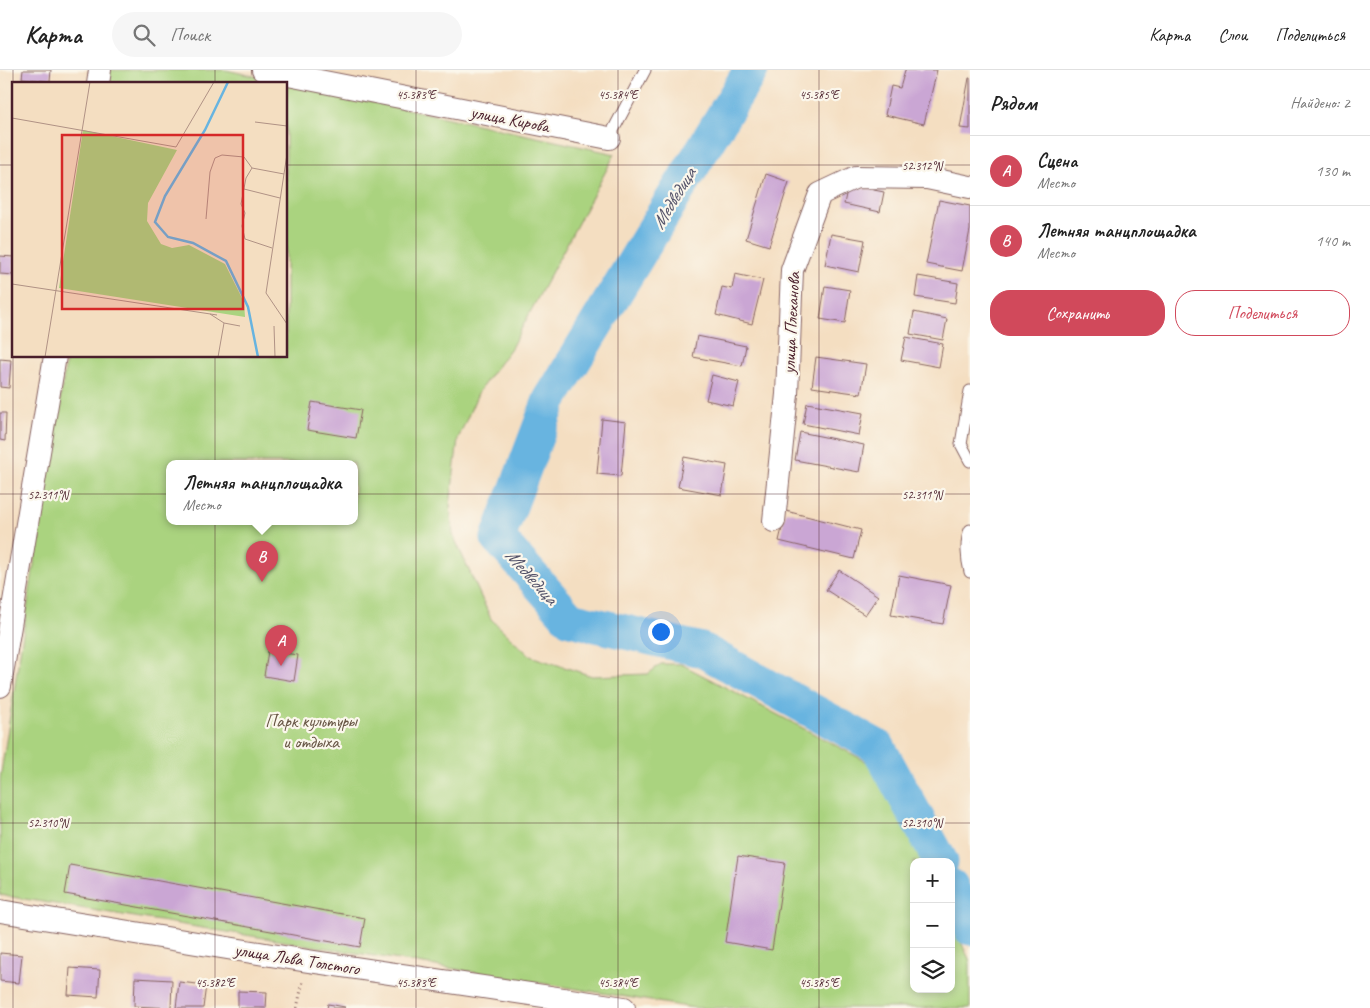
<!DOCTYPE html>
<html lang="ru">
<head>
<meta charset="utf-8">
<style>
  body { margin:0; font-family:Caveat,sans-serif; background:#f6f6f6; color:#222 }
  .controls { position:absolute; right:15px; bottom:15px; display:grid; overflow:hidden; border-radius:10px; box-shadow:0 2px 8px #0003 }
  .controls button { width:45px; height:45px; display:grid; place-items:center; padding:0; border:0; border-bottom:1px solid #e0e0e0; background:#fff; color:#222; font:25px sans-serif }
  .you { position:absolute; left:660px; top:561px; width:18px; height:18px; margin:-12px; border:4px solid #fff; border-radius:50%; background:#1a73e8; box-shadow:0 0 0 8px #1a73e833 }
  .badge { display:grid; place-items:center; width:32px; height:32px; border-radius:50%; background:#d1495b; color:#fff; font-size:16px; font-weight:700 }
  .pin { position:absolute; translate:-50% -41px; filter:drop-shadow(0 1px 2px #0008) }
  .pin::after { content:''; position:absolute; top:26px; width:18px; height:15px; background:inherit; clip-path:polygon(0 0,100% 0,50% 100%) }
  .popup { position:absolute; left:166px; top:390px; width:192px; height:65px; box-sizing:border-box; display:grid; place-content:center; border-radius:10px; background:#fff; filter:drop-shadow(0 1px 4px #0005); font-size:16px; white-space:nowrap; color:#767676 }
  .popup b { font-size:19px; color:#222 }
  .popup::after { content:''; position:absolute; left:50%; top:100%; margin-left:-10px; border:10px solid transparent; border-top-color:#fff }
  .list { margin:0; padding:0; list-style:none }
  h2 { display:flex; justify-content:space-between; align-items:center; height:65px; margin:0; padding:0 20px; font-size:21px }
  h2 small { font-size:16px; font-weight:400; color:#767676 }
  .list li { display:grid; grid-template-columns:32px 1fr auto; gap:15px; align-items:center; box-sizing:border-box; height:70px; padding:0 20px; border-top:1px solid #e0e0e0 }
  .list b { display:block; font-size:19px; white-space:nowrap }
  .list p { margin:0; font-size:16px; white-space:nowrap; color:#767676 }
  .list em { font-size:16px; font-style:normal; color:#767676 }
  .actions { display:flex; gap:10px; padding:15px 20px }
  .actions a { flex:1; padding:11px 0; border:1px solid #d1495b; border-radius:20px; text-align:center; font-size:18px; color:#d1495b }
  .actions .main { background:#d1495b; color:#fff }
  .icon { flex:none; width:28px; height:28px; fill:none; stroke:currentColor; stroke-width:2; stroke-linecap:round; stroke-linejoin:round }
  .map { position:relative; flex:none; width:970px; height:938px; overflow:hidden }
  header { display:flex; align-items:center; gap:30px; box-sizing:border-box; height:70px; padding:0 25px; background:#fff; border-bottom:1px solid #e0e0e0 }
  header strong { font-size:24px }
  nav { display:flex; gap:28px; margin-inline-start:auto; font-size:18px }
  .search { width:350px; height:45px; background:#f6f6f6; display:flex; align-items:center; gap:12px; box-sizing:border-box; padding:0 18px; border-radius:28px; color:#767676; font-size:19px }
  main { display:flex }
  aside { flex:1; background:#fff }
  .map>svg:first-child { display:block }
</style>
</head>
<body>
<header>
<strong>Карта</strong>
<div class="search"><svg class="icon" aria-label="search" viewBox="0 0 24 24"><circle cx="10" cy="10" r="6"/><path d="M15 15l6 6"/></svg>Поиск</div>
<nav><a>Карта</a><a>Слои</a><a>Поделиться</a></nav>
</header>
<main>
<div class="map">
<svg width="970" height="938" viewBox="0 0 970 938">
  <rect width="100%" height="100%" fill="#fbf7ec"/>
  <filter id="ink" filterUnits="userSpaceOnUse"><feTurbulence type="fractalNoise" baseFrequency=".02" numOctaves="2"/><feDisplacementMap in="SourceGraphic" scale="10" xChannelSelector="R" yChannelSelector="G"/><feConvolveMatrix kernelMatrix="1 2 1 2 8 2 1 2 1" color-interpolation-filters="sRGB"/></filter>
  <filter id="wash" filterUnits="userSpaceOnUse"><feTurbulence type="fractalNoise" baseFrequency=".0096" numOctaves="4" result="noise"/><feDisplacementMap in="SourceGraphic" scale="20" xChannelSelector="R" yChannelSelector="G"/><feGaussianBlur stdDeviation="1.12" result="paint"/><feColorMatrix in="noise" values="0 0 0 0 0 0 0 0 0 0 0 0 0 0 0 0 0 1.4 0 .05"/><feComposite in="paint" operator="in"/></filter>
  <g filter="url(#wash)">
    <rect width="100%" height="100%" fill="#f4dec1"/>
    <path fill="#aad37f" stroke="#7a7955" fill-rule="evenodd" d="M106,0h120l389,84 -104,194 -32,43 -21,48 -8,67 3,29 38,84 39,37 62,20 56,-2 13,-10h20l194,102 47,96h-8v127h37v-68l19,40v47h-276l-694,-113v-116l67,-423h219v-272h-182zM170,393h184v58h-184z"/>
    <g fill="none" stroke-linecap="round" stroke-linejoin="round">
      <g stroke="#67b4e0" stroke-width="35">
        <polyline points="751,0 550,330 498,468 570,549 702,580 878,677 941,792"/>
        <polyline points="951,816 970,858"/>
      </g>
    </g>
    <g id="blocks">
      <g fill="#caa6d4">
        <polygon points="23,0 51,0 50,12 22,8"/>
        <polygon points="905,0 937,0 924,54 885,45 891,16 900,18"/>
        <polygon points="969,8 970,8 970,59 960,58"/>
        <polygon points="766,104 789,112 769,176 746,169"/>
        <polygon points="848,115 884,122 880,142 844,134"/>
        <polygon points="939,130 970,136 970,160 962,201 926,194"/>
        <polygon points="831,164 865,170 859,202 825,195"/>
        <polygon points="0,186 14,187 14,205 0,204"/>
        <polygon points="735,204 763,210 752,254 716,245 722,217 732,219"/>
        <polygon points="918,206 958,213 955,233 915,227"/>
        <polygon points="825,216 850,220 845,253 820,249"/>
        <polygon points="914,242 947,249 943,270 910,264"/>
        <polygon points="697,266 746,276 742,296 693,287"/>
        <polygon points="906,267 943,274 939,297 901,290"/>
        <polygon points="816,287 866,294 861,324 812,317"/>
        <polygon points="0,289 11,290 9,318 0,317"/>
        <polygon points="712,305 739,312 733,336 706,330"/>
        <polygon points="312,332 361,340 356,368 307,360"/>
        <polygon points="807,333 863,343 859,365 803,354"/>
        <polygon points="0,343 6,343 5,371 0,370"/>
        <polygon points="602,349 626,352 621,406 597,404"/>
        <polygon points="800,362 864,375 859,402 795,390"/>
        <polygon points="684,387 727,395 722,425 678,417"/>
        <polygon points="786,441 861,460 854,489 779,471"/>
        <polygon points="839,500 878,526 865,545 826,520"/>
        <polygon points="899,505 951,515 943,554 891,545"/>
        <polygon points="268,581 298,585 294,611 264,606"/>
        <polygon points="738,786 785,793 772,880 725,872"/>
        <polygon points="70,795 365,848 360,877 65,824"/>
        <polygon points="0,883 22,885 19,913 0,911"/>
        <polygon points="70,898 100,900 98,927 68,925"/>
        <polygon points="135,908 172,910 171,938 134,936"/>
        <polygon points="179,912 206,915 203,938 176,938"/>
        <polygon points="238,921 267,922 266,938 238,938"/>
        <polygon points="328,934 345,937 344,938 327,938"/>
      </g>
    </g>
  </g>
  <g filter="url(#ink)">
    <use href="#blocks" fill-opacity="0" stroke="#866260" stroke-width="1"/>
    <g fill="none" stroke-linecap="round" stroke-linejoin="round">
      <g stroke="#866260" stroke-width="13">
        <g id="lane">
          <polyline points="609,68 645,0"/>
          <polyline points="970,321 961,374 970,391"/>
          <path d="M970,460c-5,12 -3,30 0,42"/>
        </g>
      </g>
      <g stroke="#866260" stroke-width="24">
        <g id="street">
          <polyline points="263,0 609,68"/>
          <polyline points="98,14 100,0"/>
          <polyline points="774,451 787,324 792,200 820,124 856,107 927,108 970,117"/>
          <polyline points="0,616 55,286"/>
          <polyline points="0,841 308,891 624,938"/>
        </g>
      </g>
      <polyline stroke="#866260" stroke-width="3" stroke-dasharray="1 4" stroke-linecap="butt" points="297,938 303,911"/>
      <use href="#lane" stroke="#fff" stroke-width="11"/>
      <use href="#street" stroke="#fff" stroke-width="22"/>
    </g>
  </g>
  <path fill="none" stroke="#4a1f2b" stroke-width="1" stroke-opacity="0.45" d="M13,0v938M215,0v14M416,0v938M618,0v938M819,0v938M0,95h14M286,95h684M215,286v652M0,424h970M0,753h970"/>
  <g text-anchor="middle" stroke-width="4.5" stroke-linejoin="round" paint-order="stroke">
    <g font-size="18" fill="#4a1f2b" stroke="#fbf7ec">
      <text transform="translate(510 49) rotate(11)" y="6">улица Кирова</text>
      <text transform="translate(791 253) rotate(-87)" y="6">улица Плеханова</text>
      <text transform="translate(297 889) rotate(9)" y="6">улица Льва Толстого</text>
    </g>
    <g font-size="18" fill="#675544" stroke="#fbf7ec">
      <text x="311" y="657">Парк культуры<tspan x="311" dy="21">и отдыха</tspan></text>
    </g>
    <g font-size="19" font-style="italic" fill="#54536a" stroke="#fbf7ec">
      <text transform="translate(673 128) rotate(-59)" y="7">Медведица</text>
      <text transform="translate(532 506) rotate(48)" y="7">Медведица</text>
    </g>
  </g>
  <g transform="translate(12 12)">
    <rect width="275" height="275" fill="#f4dec1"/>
    <path d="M71,48l94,20 -29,53 -1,18 14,23 11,4 17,-3 36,19 19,38 1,15 -186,-29z" fill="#aad37f"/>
    <path fill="none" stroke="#67b4e0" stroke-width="2.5" d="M216,0l-23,48 -40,66 -10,26 13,15 25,6 33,18 22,46 10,50"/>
    <path fill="none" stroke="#b09285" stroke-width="1" d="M0,36l164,29 38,-65M243,40l32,4M275,72l-21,139 21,31M240,86l-6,10 -5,26 4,9 -3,13 3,13 27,9M232,107l36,9M194,137l4,-47 5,-14 7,-3 22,2 8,11 32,6M0,202l205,31M198,232l14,9 -6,34M212,241l16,3M262,244l1,31M33,275l45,-275"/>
    <path fill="#d62828" fill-opacity="0.15" stroke="#d62828" stroke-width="2.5" d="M50,53h181v174h-181z"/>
    <rect width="275" height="275" fill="none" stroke="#4a1f2b" stroke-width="2.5"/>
  </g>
  <g font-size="12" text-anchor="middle" fill="#4a1f2b" stroke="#fbf7ec" stroke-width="4.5" stroke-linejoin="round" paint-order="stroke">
    <text x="416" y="29">45.383°E</text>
    <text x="618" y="29">45.384°E</text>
    <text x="819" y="29">45.385°E</text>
    <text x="922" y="100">52.312°N</text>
    <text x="48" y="429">52.311°N</text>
    <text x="922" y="429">52.311°N</text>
    <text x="48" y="757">52.310°N</text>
    <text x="922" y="757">52.310°N</text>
    <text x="215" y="917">45.382°E</text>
    <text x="416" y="917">45.383°E</text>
    <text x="618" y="917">45.384°E</text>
    <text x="819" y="917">45.385°E</text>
  </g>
</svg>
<div class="controls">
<button>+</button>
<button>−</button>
<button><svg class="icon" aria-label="layers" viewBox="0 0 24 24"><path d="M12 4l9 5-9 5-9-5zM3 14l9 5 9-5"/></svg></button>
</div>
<div class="you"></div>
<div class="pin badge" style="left:281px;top:596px">A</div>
<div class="pin badge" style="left:262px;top:512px">B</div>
<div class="popup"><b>Летняя танцплощадка</b>Место</div>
</div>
<aside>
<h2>Рядом<small>Найдено: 2</small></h2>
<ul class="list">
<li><span class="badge">A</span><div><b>Сцена</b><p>Место</p></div><em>130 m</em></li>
<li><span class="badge">B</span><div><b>Летняя танцплощадка</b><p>Место</p></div><em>140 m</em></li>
</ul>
<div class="actions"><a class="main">Сохранить</a><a>Поделиться</a></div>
</aside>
</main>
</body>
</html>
